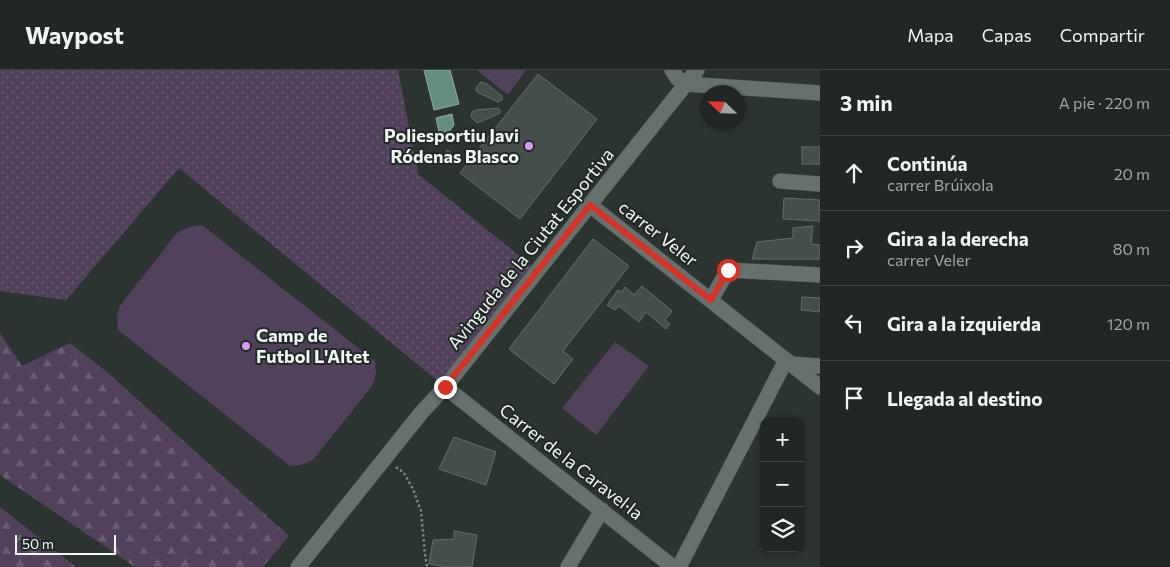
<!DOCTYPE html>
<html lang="es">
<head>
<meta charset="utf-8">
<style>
  body { margin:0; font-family:Commissioner,sans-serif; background:#2d3331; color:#f1f3f6 }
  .controls { position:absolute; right:15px; bottom:15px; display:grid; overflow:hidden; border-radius:10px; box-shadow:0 1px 4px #0004 }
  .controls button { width:45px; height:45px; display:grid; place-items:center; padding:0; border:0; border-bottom:1px solid #3d4441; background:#202724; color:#f1f3f6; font:25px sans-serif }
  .compass { position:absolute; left:700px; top:15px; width:45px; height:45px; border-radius:50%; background:#202724; box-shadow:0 1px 4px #0004; rotate:293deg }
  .scale { position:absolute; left:15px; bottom:12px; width:101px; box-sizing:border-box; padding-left:5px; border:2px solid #f1f7f4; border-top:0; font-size:14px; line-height:18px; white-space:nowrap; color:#f1f7f4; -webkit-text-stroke:4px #212a27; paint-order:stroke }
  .stop { position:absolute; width:15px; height:15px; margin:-11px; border:4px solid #d93025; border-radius:50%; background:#fff }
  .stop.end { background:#d93025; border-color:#fff; box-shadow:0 1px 5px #0008 }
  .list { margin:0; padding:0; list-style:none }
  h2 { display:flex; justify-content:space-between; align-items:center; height:65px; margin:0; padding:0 20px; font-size:21px }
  h2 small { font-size:16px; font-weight:400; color:#a2a5a6 }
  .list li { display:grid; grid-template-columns:32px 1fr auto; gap:15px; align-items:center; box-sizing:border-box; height:75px; padding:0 20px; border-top:1px solid #3d4441 }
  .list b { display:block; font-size:19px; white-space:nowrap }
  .list p { margin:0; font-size:16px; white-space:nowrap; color:#a2a5a6 }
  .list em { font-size:16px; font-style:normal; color:#a2a5a6 }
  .icon { flex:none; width:28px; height:28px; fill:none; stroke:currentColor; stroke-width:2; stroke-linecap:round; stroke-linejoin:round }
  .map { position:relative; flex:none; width:820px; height:497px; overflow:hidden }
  header { display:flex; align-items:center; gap:30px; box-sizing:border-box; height:70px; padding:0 25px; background:#202724; border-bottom:1px solid #3d4441 }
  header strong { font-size:24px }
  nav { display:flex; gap:28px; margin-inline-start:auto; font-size:18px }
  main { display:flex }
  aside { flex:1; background:#202724 }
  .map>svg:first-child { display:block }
</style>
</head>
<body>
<header>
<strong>Waypost</strong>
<nav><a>Mapa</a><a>Capas</a><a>Compartir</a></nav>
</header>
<main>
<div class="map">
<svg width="820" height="497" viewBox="0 0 820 497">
  <defs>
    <pattern id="grass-dots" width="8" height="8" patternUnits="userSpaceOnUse" patternTransform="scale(1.25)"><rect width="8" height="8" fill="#52415b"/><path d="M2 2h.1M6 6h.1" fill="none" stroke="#6b5d73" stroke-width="1.8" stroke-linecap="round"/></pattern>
    <pattern id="forest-firs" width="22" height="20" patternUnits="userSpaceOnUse" patternTransform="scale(1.25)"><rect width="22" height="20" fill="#52415b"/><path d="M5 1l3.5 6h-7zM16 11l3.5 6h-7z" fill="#6b5d73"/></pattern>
  </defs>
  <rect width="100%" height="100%" fill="#2b3430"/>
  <polygon fill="url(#grass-dots)" points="0,0 398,0 418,104 538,201 445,317 179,98 66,230 0,221"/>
  <g fill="url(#forest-firs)">
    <polygon points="0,263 22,296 70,273 107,302 289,466 263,497 135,497 0,405"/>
    <polygon points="0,437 76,497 0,497"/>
  </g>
  <g fill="#52415b">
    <polygon points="477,0 526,0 508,25"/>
    <polygon points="202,155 375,291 376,304 372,316 313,390 301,395 290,396 118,260 117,248 119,237 177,163 189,157"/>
    <polygon points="615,272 649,296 596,365 562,338"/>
  </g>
  <g fill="#668e7f" stroke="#90aea2">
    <polygon points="424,0 450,0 459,34 434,40"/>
    <polygon points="452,44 454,55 446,66 442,67 439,62 436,48"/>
  </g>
  <g fill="#454e4a" stroke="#636d69">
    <polygon points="538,4 597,49 520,149 460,103"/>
    <polygon points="481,12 487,14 502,26 502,30 498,32 479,23 476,21 476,18"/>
    <polygon points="498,38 500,40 500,43 487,49 477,53 471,47 472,42 476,40"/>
    <rect x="802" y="77" width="18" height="17"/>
    <polygon points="447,80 449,81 457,91 456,94 451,94 446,84"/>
    <polygon points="784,128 820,130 820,151 783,149"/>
    <polygon points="813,156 811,174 820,175 820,189 752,189 757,172 793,168 793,158"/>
    <polygon points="593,169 629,196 563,281 573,289 554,314 509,279"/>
    <polygon points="642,216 672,241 665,250 670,254 666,259 646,242 639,252 619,236 615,240 607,235 618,220 622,222 625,217 634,225"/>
    <polygon points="802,227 820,228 820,242 801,240"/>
    <polygon points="454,367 496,382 486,415 439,399"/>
    <polygon points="454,461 477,465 472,497 447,497 429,494 433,470 454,469"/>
  </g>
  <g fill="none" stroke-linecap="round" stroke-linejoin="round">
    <g stroke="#48514d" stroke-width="16">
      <g id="minor">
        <polyline points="672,0 677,8 686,14 820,23"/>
        <polyline points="780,111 820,114"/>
        <polyline points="590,135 820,317"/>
        <polyline points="711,230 728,200 820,205"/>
        <polyline points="791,294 820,296"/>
        <polyline points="445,317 673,497"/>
        <polyline points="298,497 421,343 445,317 697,0"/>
        <polyline points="568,497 602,440"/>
        <polyline points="679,497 786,290"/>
      </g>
    </g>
    <polyline stroke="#7c8480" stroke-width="2.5" stroke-dasharray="2.5 2.5" stroke-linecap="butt" points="396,397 404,403 413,419 421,441 425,484 427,497"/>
    <use href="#minor" stroke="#66706c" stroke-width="15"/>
  </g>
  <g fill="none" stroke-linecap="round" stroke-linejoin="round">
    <polyline stroke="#d93025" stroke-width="6" points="445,317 590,135 711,230 728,200"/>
  </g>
  <g fill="#d99af7" stroke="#212a27" stroke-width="2">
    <circle cx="529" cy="76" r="5"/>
    <circle cx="246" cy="276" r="5"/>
  </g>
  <g text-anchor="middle" stroke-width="4" stroke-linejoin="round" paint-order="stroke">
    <g font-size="18" font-weight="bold" fill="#f1f7f4" stroke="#212a27" text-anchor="end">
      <text x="519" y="72">Poliesportiu Javi<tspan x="519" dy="21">Ródenas Blasco</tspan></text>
      <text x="256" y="272" text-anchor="start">Camp de<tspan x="256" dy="21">Futbol L'Altet</tspan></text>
    </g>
    <g font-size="18" fill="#f1f7f4" stroke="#212a27">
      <text transform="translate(658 164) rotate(38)" y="6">carrer Veler</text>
      <text transform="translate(531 179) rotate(-51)" y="6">Avinguda de la Ciutat Esportiva</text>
      <text transform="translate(571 392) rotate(38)" y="6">Carrer de la Caravel·la</text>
    </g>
  </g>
</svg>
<div class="controls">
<button>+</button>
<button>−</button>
<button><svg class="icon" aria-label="layers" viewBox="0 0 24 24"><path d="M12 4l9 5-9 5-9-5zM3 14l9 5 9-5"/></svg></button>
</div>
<svg class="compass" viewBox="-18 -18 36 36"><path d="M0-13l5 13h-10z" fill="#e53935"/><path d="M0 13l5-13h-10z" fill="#a2a5a6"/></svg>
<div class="scale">50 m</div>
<div class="stop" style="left:728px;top:200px"></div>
<div class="stop end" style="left:445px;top:317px"></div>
</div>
<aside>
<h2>3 min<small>A pie · 220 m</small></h2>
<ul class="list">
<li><svg class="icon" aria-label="ahead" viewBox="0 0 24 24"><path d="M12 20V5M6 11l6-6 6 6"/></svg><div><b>Continúa</b><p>carrer Brúixola</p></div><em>20 m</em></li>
<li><svg class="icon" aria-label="right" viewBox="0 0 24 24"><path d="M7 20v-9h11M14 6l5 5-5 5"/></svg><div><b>Gira a la derecha</b><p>carrer Veler</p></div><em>80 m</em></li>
<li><svg class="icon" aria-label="left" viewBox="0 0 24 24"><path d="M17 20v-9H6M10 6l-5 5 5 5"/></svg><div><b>Gira a la izquierda</b></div><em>120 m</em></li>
<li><svg class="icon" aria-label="arrive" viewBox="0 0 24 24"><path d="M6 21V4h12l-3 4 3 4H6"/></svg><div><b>Llegada al destino</b></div></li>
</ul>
</aside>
</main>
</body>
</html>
